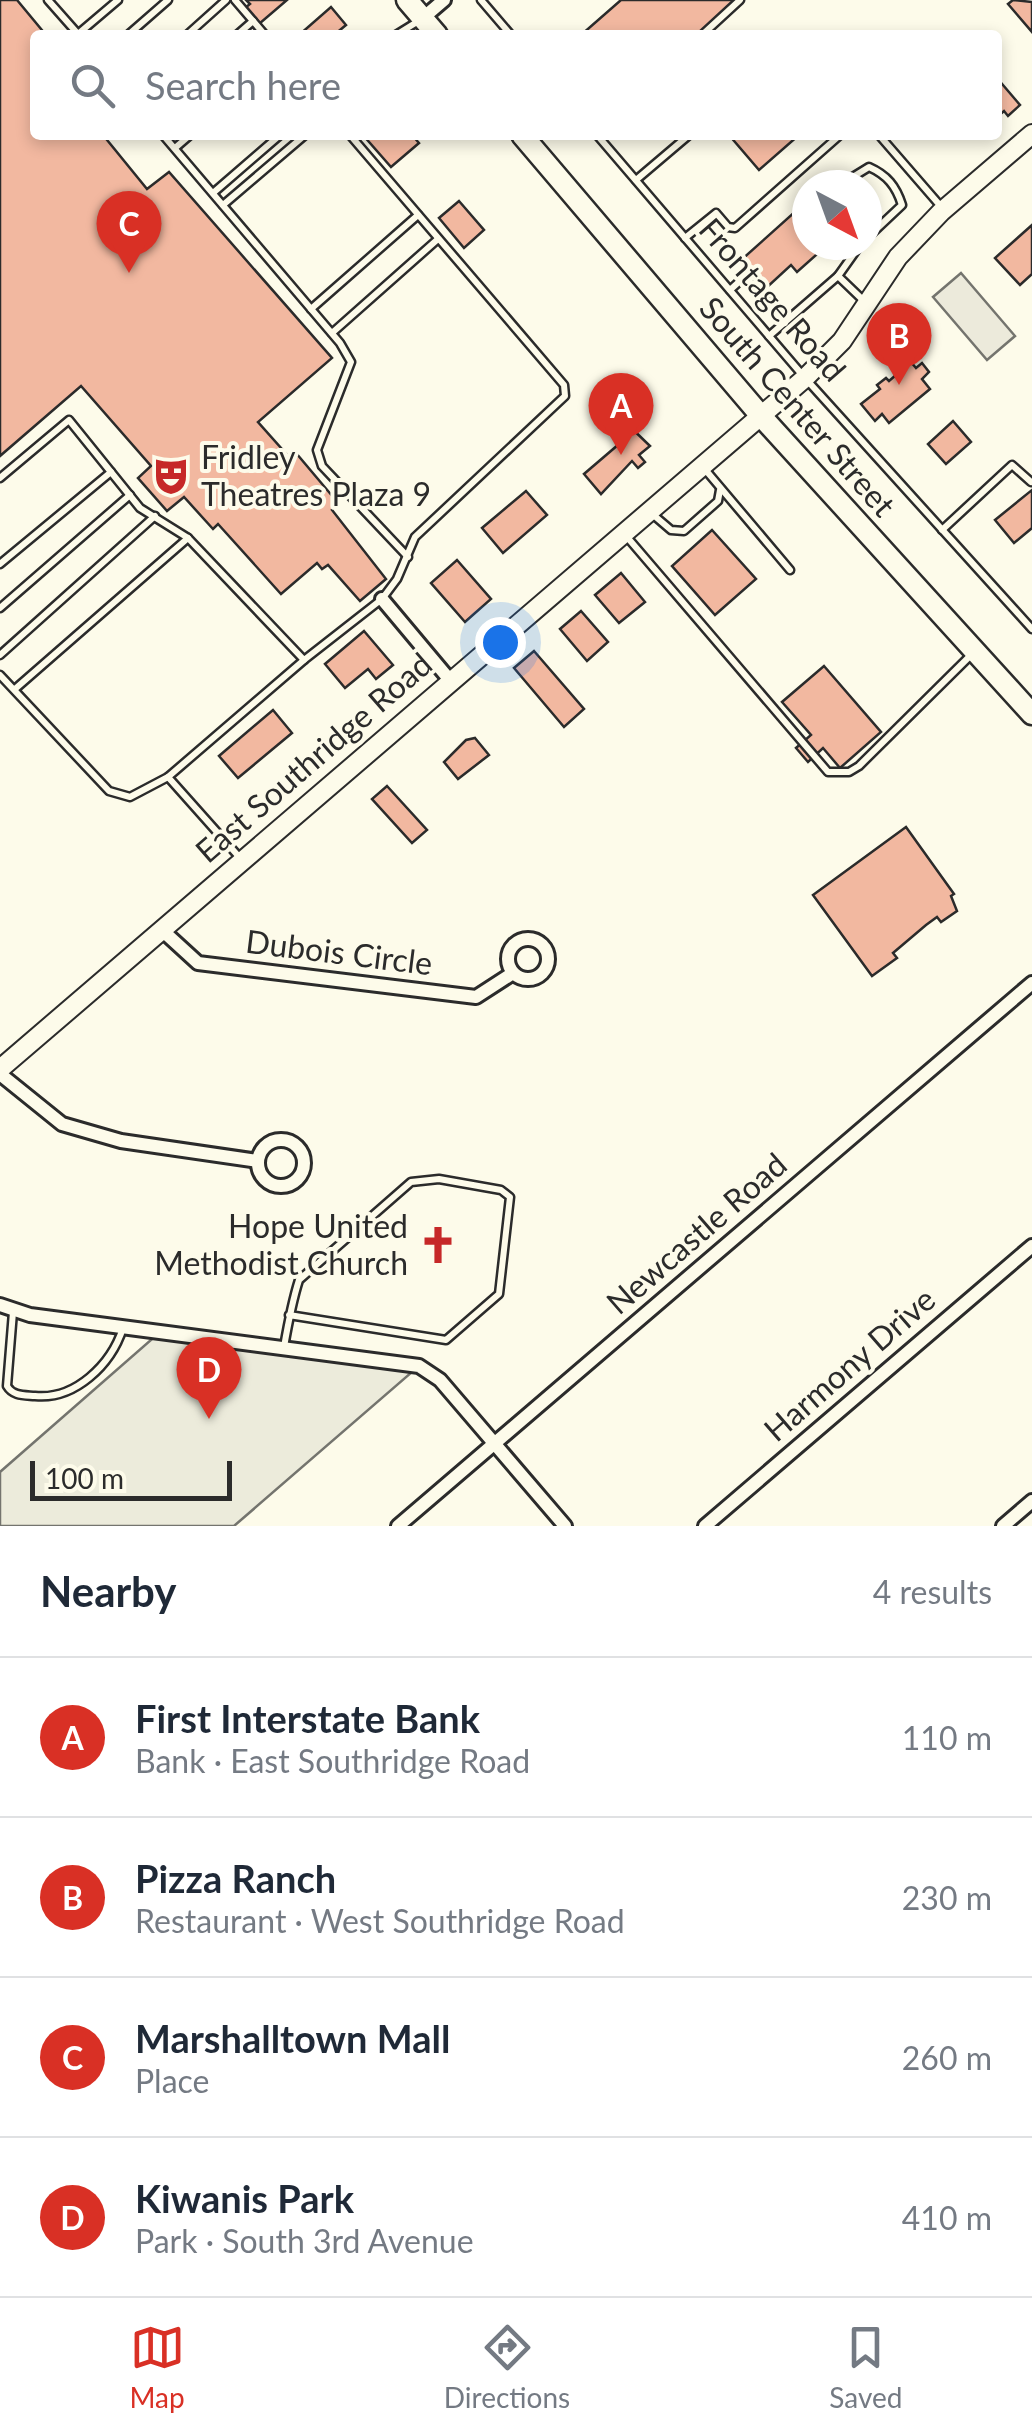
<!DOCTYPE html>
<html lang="en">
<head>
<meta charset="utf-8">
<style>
  body { margin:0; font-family:Lato,sans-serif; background:#f6f6f7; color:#1f2937 }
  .compass { position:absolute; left:792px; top:170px; width:90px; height:90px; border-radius:50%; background:#fff; box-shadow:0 5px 15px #0003; rotate:139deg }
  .scale { position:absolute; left:30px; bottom:25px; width:202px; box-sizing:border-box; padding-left:10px; border:5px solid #2b2b2b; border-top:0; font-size:28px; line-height:35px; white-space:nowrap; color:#2b2b2b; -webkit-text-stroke:8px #fdfbea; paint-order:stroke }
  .you { position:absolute; left:500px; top:642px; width:35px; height:35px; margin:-25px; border:8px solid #fff; border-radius:50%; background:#1a73e8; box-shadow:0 0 0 15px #1a73e833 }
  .badge { display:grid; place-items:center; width:65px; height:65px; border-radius:50%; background:#d93025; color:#fff; font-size:32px; font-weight:700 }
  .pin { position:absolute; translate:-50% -82px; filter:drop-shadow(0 2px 5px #0008) }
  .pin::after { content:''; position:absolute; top:52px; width:35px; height:30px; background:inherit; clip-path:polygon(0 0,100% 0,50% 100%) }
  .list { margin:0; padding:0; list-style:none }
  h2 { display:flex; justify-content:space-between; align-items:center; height:130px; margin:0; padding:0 40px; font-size:42px }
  h2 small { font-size:32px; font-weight:400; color:#747a83 }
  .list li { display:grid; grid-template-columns:65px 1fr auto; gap:30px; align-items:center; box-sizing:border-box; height:160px; padding:0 40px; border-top:2px solid #e0e1e3 }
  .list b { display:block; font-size:38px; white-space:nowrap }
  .list p { margin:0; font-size:32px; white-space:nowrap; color:#747a83 }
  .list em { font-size:32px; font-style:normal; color:#747a83 }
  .icon { flex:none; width:55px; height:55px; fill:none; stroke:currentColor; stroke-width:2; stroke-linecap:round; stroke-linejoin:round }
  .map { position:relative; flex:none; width:1032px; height:1526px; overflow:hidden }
  .search { position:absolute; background:#fff; box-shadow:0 5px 15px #0003; left:30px; right:30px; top:30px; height:110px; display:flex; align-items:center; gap:25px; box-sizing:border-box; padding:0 35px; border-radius:10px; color:#747a83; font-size:38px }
  .sheet { height:770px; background:#fff }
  nav { display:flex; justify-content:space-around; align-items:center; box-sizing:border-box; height:140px; border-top:2px solid #e0e1e3; background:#fff; font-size:28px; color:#747a83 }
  nav a { display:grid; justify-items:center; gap:5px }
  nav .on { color:#d93025 }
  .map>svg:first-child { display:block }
</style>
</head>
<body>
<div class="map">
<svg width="1032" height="1526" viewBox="0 0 1032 1526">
  <rect width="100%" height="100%" fill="#fdfbea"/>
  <polygon fill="#ecebdb" stroke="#74746e" stroke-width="2.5" points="160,1332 419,1366 234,1526 0,1526 0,1472"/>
  <polygon fill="#eceadb" stroke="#74746e" stroke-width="2.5" points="961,273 1015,336 987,360 933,297"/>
  <g fill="#f2b8a0" stroke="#2b2b2b" stroke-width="2.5">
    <polygon points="0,0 17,0 46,35 35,35 35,135 103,135 147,189 169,172 332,358 258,422 290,458 296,453 339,504 332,510 386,579 360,601 328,565 322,569 317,563 281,594 218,524 213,529 184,497 167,511 138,478 151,466 81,386 0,456"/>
    <polygon points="246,0 287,0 259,24 245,8 250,4"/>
    <polygon points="621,0 734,0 735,2 698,35 581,35"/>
    <polygon points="1013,0 1032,2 1032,32 1008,4"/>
    <polygon points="331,7 346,25 334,35 299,35"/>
    <polygon points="997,78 1020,105 1008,116 1004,111 997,117"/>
    <polygon points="363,135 412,135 419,143 391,167"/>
    <polygon points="729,135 799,135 759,170"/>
    <polygon points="459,201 484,230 464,248 439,218"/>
    <polygon points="807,201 807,245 825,247 797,272 791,265 764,290 739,262"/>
    <polygon points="1032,225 1032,274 1020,285 995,258"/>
    <polygon points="911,362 916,368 922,363 929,372 922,379 930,389 889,423 882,414 875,421 861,404 880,389 877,385 886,378 889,381"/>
    <polygon points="620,417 650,446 639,455 645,462 638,468 632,461 601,494 584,474 619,444 606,429"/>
    <polygon points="953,421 971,442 946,464 928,444"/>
    <polygon points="1032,490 1032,528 1014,543 995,520"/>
    <polygon points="526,491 547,515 503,553 482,528"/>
    <polygon points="712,530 756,579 715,615 672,566"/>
    <polygon points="457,560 491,599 465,622 431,583"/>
    <polygon points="621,573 645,602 619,623 595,595"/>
    <polygon points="581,611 608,642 587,661 560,629"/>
    <polygon points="364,631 393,665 376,679 368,669 345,688 325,664"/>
    <polygon points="534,651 584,709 564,727 514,668"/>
    <polygon points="824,666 881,732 840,768 823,748 808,762 796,748 811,735 782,702"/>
    <polygon points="273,710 292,733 238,778 219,756"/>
    <polygon points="475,738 489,755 458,779 444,762 466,740"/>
    <polygon points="387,786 427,830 412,843 372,799"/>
    <polygon points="906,827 954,894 951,896 957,911 941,922 937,917 926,925 893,953 897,958 872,976 813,895"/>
  </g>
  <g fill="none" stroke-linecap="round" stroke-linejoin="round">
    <g stroke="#2b2b2b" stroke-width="11">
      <g id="lane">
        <polyline points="48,0 78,34"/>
        <polyline points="235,0 265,35"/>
        <polyline points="481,0 511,35"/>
        <polyline points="78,34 118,0"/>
        <polyline points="128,35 168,0"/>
        <polyline points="187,35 226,0"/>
        <polyline points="237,35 253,21"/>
        <polyline points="396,35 417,22"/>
        <polyline points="702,35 740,0"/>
        <polyline points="163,135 340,343 351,362 317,450 322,466 408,557"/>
        <polyline points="597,135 805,378 1032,629"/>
        <polyline points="879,135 944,210"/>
        <polyline points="175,148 190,135"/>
        <polyline points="636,180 689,135"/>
        <path d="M843,183l26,-16c18,8 27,19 33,38l-35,33"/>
        <polyline points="213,193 280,135"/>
        <polyline points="223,205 305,135"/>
        <polyline points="685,238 716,213 728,227 735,228 840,135"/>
        <polyline points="838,276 860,245"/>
        <polyline points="730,290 741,280 749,281 785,323"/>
        <polyline points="311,309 418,215"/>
        <polyline points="332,333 438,239"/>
        <polyline points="769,336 838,276 864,301"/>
        <polyline points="703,467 790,570"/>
        <polyline points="0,478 69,420 140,508 188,538 304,660 382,599 397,579 415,537 565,396 564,385 350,135"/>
        <polyline points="650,512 671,530 684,531 718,501 720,490"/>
        <polyline points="942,530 1012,465 1031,482"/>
        <polyline points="627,537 828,772 849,772 859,766 973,653"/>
        <polyline points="0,564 111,472"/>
        <polyline points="0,608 130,495"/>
        <polyline points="0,655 155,516"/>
        <polyline points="0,675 109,791 130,797 168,777"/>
        <polyline points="15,689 188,538"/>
        <polyline points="241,859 168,777 304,660"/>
        <path d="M13,1312l-6,74c6,10 16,9 28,10 40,4 76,-31 88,-68"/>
        <path d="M284,1347c4,-23 8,-45 15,-67l112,-98 28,-3 62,11 9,7 -11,97 -53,46 -157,-25"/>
      </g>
    </g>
    <g stroke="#2b2b2b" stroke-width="18">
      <g id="street">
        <polyline points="423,18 444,0"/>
        <polyline points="382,599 449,679"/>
        <polyline points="163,931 198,963 476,997 513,973"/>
        <circle cx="528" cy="959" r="20"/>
        <polyline points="0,1074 62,1124 121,1141 258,1161"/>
        <circle cx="281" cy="1163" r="23"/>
        <polyline points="0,1305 30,1315 419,1366 440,1380 565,1526"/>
        <polyline points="398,1526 1032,983"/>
        <polyline points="705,1526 1032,1246"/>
        <polyline points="1003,1526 1032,1501"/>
      </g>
    </g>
    <g stroke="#2b2b2b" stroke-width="22">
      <polyline id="secondary" points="0,1069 805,378 842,341 898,257 941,212 1032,134"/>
    </g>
    <g stroke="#2b2b2b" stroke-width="25">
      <g id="primary">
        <polyline points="407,0 437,35"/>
        <polyline points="522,135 761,416 1032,714"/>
      </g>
    </g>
    <use href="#lane" stroke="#fdfbea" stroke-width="6"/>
    <use href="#street" stroke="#fdfbea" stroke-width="12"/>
    <use href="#secondary" stroke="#fdfbea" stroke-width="18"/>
    <use href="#primary" stroke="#fdfbea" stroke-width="20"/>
  </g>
  <defs>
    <g id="theatre-bare" transform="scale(3)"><path d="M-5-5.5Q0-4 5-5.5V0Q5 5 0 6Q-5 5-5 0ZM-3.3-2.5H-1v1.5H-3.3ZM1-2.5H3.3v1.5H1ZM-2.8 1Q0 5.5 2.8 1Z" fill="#c62828" stroke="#fdfbea" stroke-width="2.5" paint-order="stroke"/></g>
    <g id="church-bare" transform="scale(3)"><path d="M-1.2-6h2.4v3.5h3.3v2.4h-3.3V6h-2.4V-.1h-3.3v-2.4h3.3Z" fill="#c62828" stroke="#fdfbea" stroke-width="2.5" paint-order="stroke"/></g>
  </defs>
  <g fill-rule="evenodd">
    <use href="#theatre-bare" x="171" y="476"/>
    <use href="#church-bare" x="438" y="1245"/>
  </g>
  <g text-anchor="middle" stroke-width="8" stroke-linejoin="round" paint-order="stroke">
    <g font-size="32" fill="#2b2b2b" stroke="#fdfbea">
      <text transform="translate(772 300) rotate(49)" y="11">Frontage Road</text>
      <text transform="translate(797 407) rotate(49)" y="11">South Center Street</text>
      <text transform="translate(314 758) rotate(-41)" y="11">East Southridge Road</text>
      <text transform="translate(339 953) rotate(7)" y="11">Dubois Circle</text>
      <text transform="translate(697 1234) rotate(-41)" y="11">Newcastle Road</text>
      <text transform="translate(850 1365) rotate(-41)" y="11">Harmony Drive</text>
    </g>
    <g font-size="32" fill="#2b2b2b" stroke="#fdfbea" text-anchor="start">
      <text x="201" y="469">Fridley<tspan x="201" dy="37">Theatres Plaza 9</tspan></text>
      <text x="408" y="1238" text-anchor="end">Hope United<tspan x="408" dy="37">Methodist Church</tspan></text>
    </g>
  </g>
</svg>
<svg class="compass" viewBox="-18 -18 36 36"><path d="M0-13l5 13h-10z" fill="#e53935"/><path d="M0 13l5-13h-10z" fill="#747a83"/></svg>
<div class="scale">100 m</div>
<div class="you"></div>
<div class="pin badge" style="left:621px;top:455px">A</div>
<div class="pin badge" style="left:899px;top:385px">B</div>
<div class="pin badge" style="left:129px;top:273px">C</div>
<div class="pin badge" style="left:209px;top:1419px">D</div>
<div class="search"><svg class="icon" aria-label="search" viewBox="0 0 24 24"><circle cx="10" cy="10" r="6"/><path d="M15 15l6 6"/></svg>Search here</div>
</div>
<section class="sheet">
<h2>Nearby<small>4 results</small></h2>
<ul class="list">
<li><span class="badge">A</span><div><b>First Interstate Bank</b><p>Bank · East Southridge Road</p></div><em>110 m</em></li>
<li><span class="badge">B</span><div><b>Pizza Ranch</b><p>Restaurant · West Southridge Road</p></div><em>230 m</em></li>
<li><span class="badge">C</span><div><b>Marshalltown Mall</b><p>Place</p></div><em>260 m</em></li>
<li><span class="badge">D</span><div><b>Kiwanis Park</b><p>Park · South 3rd Avenue</p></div><em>410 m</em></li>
</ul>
</section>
<nav>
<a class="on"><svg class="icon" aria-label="map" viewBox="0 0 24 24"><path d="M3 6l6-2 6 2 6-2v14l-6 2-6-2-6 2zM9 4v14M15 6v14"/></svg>Map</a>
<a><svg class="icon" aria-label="directions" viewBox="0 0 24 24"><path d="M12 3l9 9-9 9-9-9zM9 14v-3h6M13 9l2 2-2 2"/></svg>Directions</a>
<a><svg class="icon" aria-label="saved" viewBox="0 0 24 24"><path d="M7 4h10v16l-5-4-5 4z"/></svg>Saved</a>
</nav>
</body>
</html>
